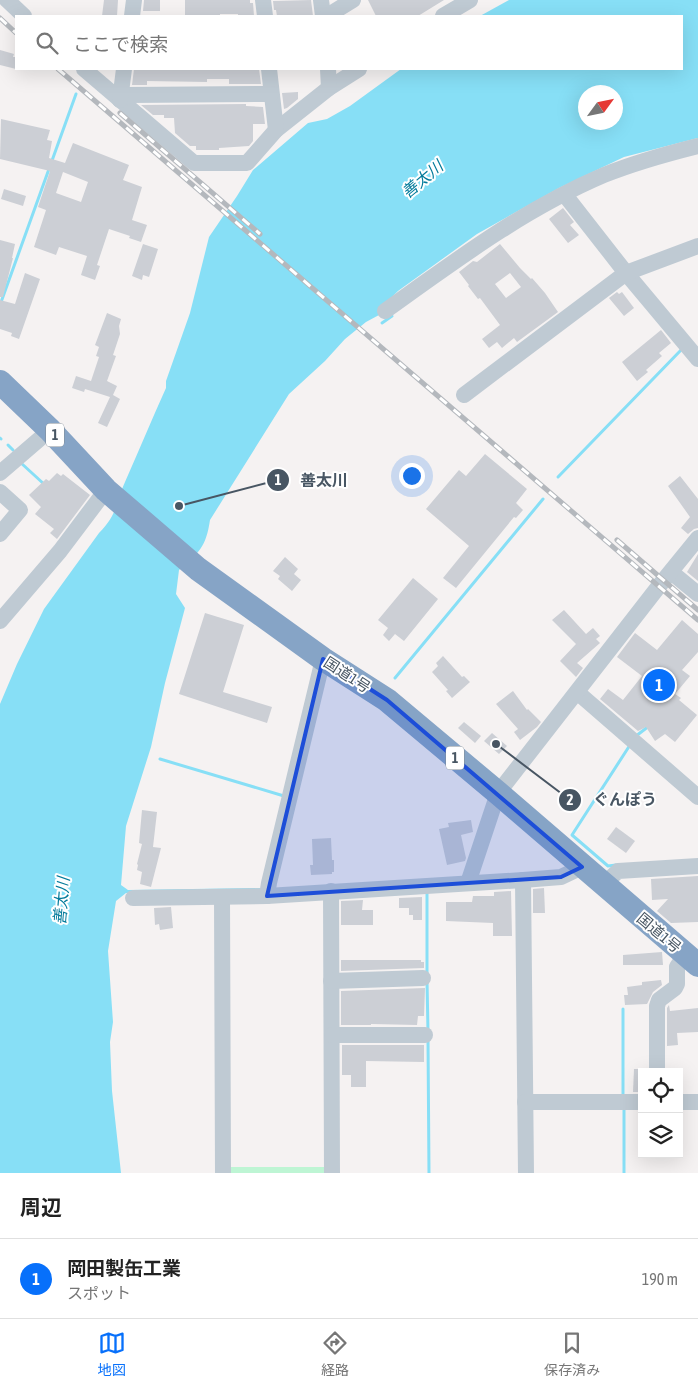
<!DOCTYPE html>
<html lang="ja">
<head>
<meta charset="utf-8">
<style>
  body { margin:0; font-family:"Asap Condensed","Noto Sans JP",sans-serif; background:#f6f6f6; color:#222 }
  .controls { position:absolute; right:15px; bottom:15px; display:grid; overflow:hidden; border-radius:0px; box-shadow:0 5px 20px #0002 }
  .controls button { width:45px; height:45px; display:grid; place-items:center; padding:0; border:0; border-bottom:1px solid #e0e0e0; background:#fff; color:#222; font:25px sans-serif }
  .compass { position:absolute; left:578px; top:85px; width:45px; height:45px; border-radius:50%; background:#fff; box-shadow:0 5px 20px #0002; rotate:57deg }
  .you { position:absolute; left:411px; top:475px; width:18px; height:18px; margin:-12px; border:4px solid #fff; border-radius:50%; background:#1a73e8; box-shadow:0 0 0 8px #1a73e833 }
  .badge { display:grid; place-items:center; width:32px; height:32px; border-radius:50%; background:#0770fb; color:#fff; font-size:16px; font-weight:700 }
  .pin { position:absolute; translate:-50% -50%; border:2px solid #fff; box-shadow:0 1px 5px #0006 }
  .list { margin:0; padding:0; list-style:none }
  h2 { display:flex; justify-content:space-between; align-items:center; height:65px; margin:0; padding:0 20px; font-size:21px }
  h2 small { font-size:16px; font-weight:400; color:#767676 }
  .list li { display:grid; grid-template-columns:32px 1fr auto; gap:15px; align-items:center; box-sizing:border-box; height:80px; padding:0 20px; border-top:1px solid #e0e0e0 }
  .list b { display:block; font-size:19px; white-space:nowrap }
  .list p { margin:0; font-size:16px; white-space:nowrap; color:#767676 }
  .list em { font-size:16px; font-style:normal; color:#767676 }
  .icon { flex:none; width:28px; height:28px; fill:none; stroke:currentColor; stroke-width:2; stroke-linecap:round; stroke-linejoin:round }
  .map { position:relative; flex:none; width:698px; height:1173px; overflow:hidden }
  .search { position:absolute; background:#fff; box-shadow:0 5px 20px #0002; left:15px; right:15px; top:15px; height:55px; display:flex; align-items:center; gap:12px; box-sizing:border-box; padding:0 18px; border-radius:0px; color:#767676; font-size:19px }
  .sheet { height:145px; background:#fff }
  nav { display:flex; justify-content:space-around; align-items:center; box-sizing:border-box; height:70px; border-top:1px solid #e0e0e0; background:#fff; font-size:14px; color:#767676 }
  nav a { display:grid; justify-items:center; gap:2px }
  nav .on { color:#0770fb }
  .map>svg:first-child { display:block }
</style>
</head>
<body>
<div class="map">
<svg width="698" height="1173" viewBox="0 0 698 1173">
  <rect width="100%" height="100%" fill="#f5f2f2"/>
  <rect fill="#bef5d4" x="229" y="1167" width="100" height="6"/>
  <path fill="#87dff6" fill-rule="evenodd" d="M509,0h189v138l-74,19 -65,31 -82,46 -79,57 -16,16 -3,8 -13,7 -21,17 -20,22 -36,33 -79,126c-4,27 -11,33 -31,50l-3,24 9,14 -20,75 -14,64 -25,79 -5,59 7,5 136,-2 -1,3 -137,2 -10,8 -8,50 5,71 -3,20 2,49 9,82h-121v-469l17,-40 27,-55 55,-76c19,-19 16,-29 26,-51 14,-32 27,-63 41,-94v-7l24,-68 19,-76 28,-41 16,-26 55,-47 19,-4 23,-13 51,-37h281v-53h-202zM586,92h30v30h-30z"/>
  <g fill="none" stroke-linecap="round" stroke-linejoin="round">
    <g stroke="#87dff6" stroke-width="3">
      <polyline points="0,305 76,94"/>
      <polyline points="382,323 392,316"/>
      <polyline points="0,438 1,439"/>
      <polyline points="8,445 13,450"/>
      <polyline points="21,463 45,485"/>
      <polyline points="558,477 682,349"/>
      <polyline points="395,678 543,499"/>
      <polyline points="636,736 649,726"/>
      <polyline points="160,759 284,796"/>
      <polyline points="616,865 608,866 572,835 630,745"/>
      <polyline points="427,892 427,974"/>
      <polyline points="427,980 428,1032"/>
      <polyline points="623,1009 623,1098"/>
      <polyline points="428,1040 429,1173"/>
      <polyline points="624,1107 624,1173"/>
    </g>
  </g>
  <g fill="#cccfd5" fill-rule="evenodd">
    <polygon points="104,0 118,0 117,16 102,16"/>
    <polygon points="144,0 160,0 160,11 143,11"/>
    <polygon points="185,0 250,0 250,3 253,3 254,16 238,16 238,14 220,14 220,16 185,16"/>
    <polygon points="311,0 313,16 277,16 276,10 274,10 273,1"/>
    <polygon points="368,0 444,0 418,16 376,16"/>
    <polygon points="0,50 14,54 13,57 16,57 16,69 0,65"/>
    <polygon points="134,69 259,69 261,84 229,84 229,79 207,79 207,82 147,81 147,85 132,85"/>
    <polygon points="298,92 298,99 287,108 284,109 282,93"/>
    <polygon points="246,104 246,106 263,107 265,124 253,124 253,141 249,146 219,148 219,150 196,150 196,146 190,146 175,133 174,118 164,118 164,115 153,115 141,105"/>
    <path d="M1,119l49,11 -3,10 5,1 -3,17 16,5 8,-20 56,22 -6,15 19,7 -10,33 15,5 -6,17 -12,-4 1,-2 -21,-7 -12,36 3,1 -5,14 -14,-5 6,-19 -28,-9 -3,8 -22,-8 12,-37 -8,-3 12,-36 -50,-12zM63,172l25,10 -7,20 -25,-9z"/>
    <polygon points="4,189 26,196 23,206 1,199"/>
    <polygon points="563,208 574,222 570,225 579,235 568,243 549,219"/>
    <polygon points="0,240 15,244 12,258 13,258 3,297 0,297"/>
    <polygon points="143,244 158,249 149,277 143,275 142,280 132,276"/>
    <path d="M500,244l20,24 11,11 1,-1 13,15 13,19 -41,30 -3,-4 -12,10 -5,-6 -8,6 -7,-9 18,-14 -20,-27 -2,1 -10,-13 1,-1 -10,-13 14,-11 4,1zM510,273l11,14 -15,11 -11,-14z"/>
    <polygon points="25,273 40,279 19,339 11,336 12,333 0,329 0,300 15,304"/>
    <polygon points="617,292 619,294 622,292 634,308 624,316 609,298"/>
    <polygon points="107,313 121,319 119,326 120,334 113,355 116,356 107,381 117,386 113,395 120,399 107,427 98,423 110,397 85,389 84,392 72,388 76,376 91,381 99,357 96,356 99,347 95,345"/>
    <polygon points="661,330 671,343 659,353 662,356 646,370 648,372 637,381 622,362"/>
    <polygon points="485,454 527,489 516,503 523,510 516,518 514,517 456,588 443,578 469,546 426,509 459,470 466,476"/>
    <polygon points="57,473 61,476 63,474 90,495 57,539 50,533 54,529 35,514 41,507 29,495 46,479 49,481"/>
    <polygon points="680,476 698,499 698,528 694,529 688,534 681,528 690,517 668,486"/>
    <polygon points="698,554 698,581 687,572"/>
    <polygon points="285,557 298,569 294,574 301,580 292,591 278,579 280,576 273,571"/>
    <polygon points="413,578 438,599 404,641 395,634 389,641 383,635 388,628 378,620"/>
    <polygon points="564,610 586,634 593,628 600,636 596,639 600,643 577,663 583,668 576,677 560,661 576,644 552,620"/>
    <polygon points="205,613 244,625 223,692 272,707 267,723 179,694"/>
    <polygon points="682,620 698,634 698,652 682,670 690,676 675,694 681,698 679,700 697,715 675,742 665,734 655,741 646,727 638,731 600,699 608,689 623,700 642,676 617,657 635,633 657,650"/>
    <polygon points="443,656 462,677 464,676 470,682 452,698 446,691 448,690 432,672 438,666 436,663"/>
    <polygon points="513,691 527,710 528,709 541,722 537,727 520,740 514,732 518,729 496,704"/>
    <polygon points="464,722 481,736 475,743 458,728"/>
    <polygon points="492,733 507,746 499,754 484,741"/>
    <polygon points="142,810 157,812 153,847 161,848 151,887 140,884 142,872 137,870 138,865 137,864 142,844 139,843"/>
    <polygon points="471,820 473,832 461,835 466,858 465,861 447,865 439,829 449,827 448,823"/>
    <polygon points="616,827 635,841 626,853 607,839"/>
    <polygon points="331,838 332,860 334,860 334,872 332,872 332,874 311,875 310,865 313,865 312,839"/>
    <polygon points="698,876 698,922 671,923 657,911 668,899 652,900 651,879"/>
    <polygon points="544,888 545,913 533,913 533,889"/>
    <polygon points="511,891 512,936 493,936 493,923 446,921 446,902 472,902 473,896 494,896 494,892"/>
    <polygon points="422,897 422,920 413,920 413,915 409,915 409,908 399,908 399,898"/>
    <polygon points="363,900 362,910 373,910 373,925 341,925 341,901"/>
    <polygon points="171,907 173,928 160,930 159,924 155,925 154,908"/>
    <polygon points="662,952 663,965 623,965 623,955"/>
    <polygon points="341,960 421,960 421,962 424,962 424,968 341,971"/>
    <polygon points="661,980 662,985 653,992 647,1004 625,1005 624,995 628,995 627,987 642,985 642,982"/>
    <polygon points="425,988 424,1016 418,1016 417,1025 371,1024 371,1025 341,1025 341,991"/>
    <polygon points="669,1005 670,1011 698,1008 698,1032 677,1033 678,1045 667,1046 667,1008"/>
    <polygon points="342,1045 424,1045 424,1062 366,1061 366,1087 351,1087 351,1075 342,1075"/>
    <polygon points="634,1069 642,1069 642,1092 633,1092"/>
  </g>
  <g fill="none" stroke-linecap="round" stroke-linejoin="round">
    <g stroke="#bfcad3" stroke-width="16">
      <polyline points="7,0 24,16"/>
      <polyline points="263,0 265,16"/>
      <polyline points="321,0 323,16"/>
      <polyline points="132,16 134,0"/>
      <polyline points="327,16 353,0"/>
      <polyline points="443,16 470,0"/>
      <polyline points="84,69 194,163 247,163 276,130 329,88 359,69"/>
      <polyline points="269,69 276,130"/>
      <polyline points="328,69 329,88"/>
      <polyline points="120,100 129,95 271,94"/>
      <polyline points="120,100 124,69"/>
      <polyline points="565,195 626,273 698,359"/>
      <path d="M385,311c70,-50 139,-102 219,-136 30,-12 62,-21 94,-29"/>
      <polyline points="464,395 626,273 698,246"/>
      <polyline points="0,473 50,430"/>
      <polyline points="0,492 20,510 0,534"/>
      <polyline points="671,572 698,594"/>
      <polyline points="0,621 60,551 106,490"/>
      <polyline points="577,692 698,797"/>
      <polyline points="523,880 526,1173"/>
      <polyline points="468,883 498,793 659,586 698,538"/>
      <polyline points="603,885 618,871 698,866"/>
      <polyline points="331,891 332,1173"/>
      <polyline points="267,896 269,883 323,659"/>
      <polyline points="222,897 223,1173"/>
      <polyline points="133,898 267,896 523,880 561,877 582,867"/>
      <polyline points="331,981 423,978"/>
      <polyline points="332,1035 425,1035"/>
      <polyline points="657,1072 657,1006 659,1000 675,988 677,984 677,967 685,955"/>
      <polyline points="525,1102 642,1102"/>
      <polyline points="679,1102 698,1102"/>
    </g>
    <polyline stroke="#86a4c6" stroke-width="24" points="0,382 50,430 106,490 198,569 323,659 387,700 498,793 698,965"/>
    <g stroke="#b4b8bd" stroke-width="5">
      <g id="rail">
        <polyline points="0,18 16,33"/>
        <polyline points="58,69 698,620"/>
        <polyline points="120,113 260,234"/>
        <polyline points="617,540 698,610"/>
      </g>
    </g>
    <use href="#rail" stroke="#fff" stroke-width="3" stroke-dasharray="9" stroke-linecap="butt"/>
  </g>
  <path fill="#1d4ed8" fill-opacity="0.2" stroke="#1d4ed8" stroke-width="4" stroke-linejoin="round" d="M323,659l64,41 195,167 -21,10 -294,19z"/>
  <g text-anchor="middle" stroke-width="4" stroke-linejoin="round" paint-order="stroke">
    <g fill="#fff" stroke="#7f8992" stroke-width="1">
      <rect x="46" y="423.5" width="18" height="23" rx="4"/>
      <rect x="446" y="746.5" width="18" height="23" rx="4"/>
    </g>
    <g font-size="14" font-weight="bold" fill="#485663">
      <text x="55" y="440">1</text>
      <text x="455" y="763">1</text>
    </g>
    <g font-size="15" fill="#485663" stroke="#fff">
      <text transform="translate(347 675) rotate(33)" y="5">国道1号</text>
      <text transform="translate(659 933) rotate(40)" y="5">国道1号</text>
    </g>
    <g font-size="16" font-style="italic" fill="#037b9b" stroke="#fff">
      <text transform="translate(422 179) rotate(-40)" y="6">善太川</text>
      <text transform="translate(61 901) rotate(-85)" y="6">善太川</text>
    </g>
  </g>
  <path fill="none" stroke="#485663" stroke-width="2" d="M179 506L278 480M496 744L570 800"/>
  <g fill="#485663" stroke="#fff" stroke-width="2">
    <circle cx="179" cy="506" r="5"/>
    <circle cx="496" cy="744" r="5"/>
    <circle cx="278" cy="480" r="12"/>
    <circle cx="570" cy="800" r="12"/>
  </g>
  <g font-size="15" text-anchor="middle" font-weight="bold" fill="#fff">
    <text x="278" y="485">1</text>
    <text x="570" y="805">2</text>
  </g>
  <g font-size="16" text-anchor="middle" font-weight="bold" fill="#485663" stroke="#fff" stroke-width="4" stroke-linejoin="round" paint-order="stroke">
    <text x="324" y="486">善太川</text>
    <text x="625" y="805">ぐんぽう</text>
  </g>
</svg>
<div class="controls">
<button><svg class="icon" aria-label="locate" viewBox="0 0 24 24"><circle cx="12" cy="12" r="6"/><path d="M12 2v4M12 18v4M2 12h4M18 12h4"/></svg></button>
<button><svg class="icon" aria-label="layers" viewBox="0 0 24 24"><path d="M12 4l9 5-9 5-9-5zM3 14l9 5 9-5"/></svg></button>
</div>
<svg class="compass" viewBox="-18 -18 36 36"><path d="M0-13l5 13h-10z" fill="#e53935"/><path d="M0 13l5-13h-10z" fill="#767676"/></svg>
<div class="you"></div>
<div class="pin badge" style="left:659px;top:685px">1</div>
<div class="search"><svg class="icon" aria-label="search" viewBox="0 0 24 24"><circle cx="10" cy="10" r="6"/><path d="M15 15l6 6"/></svg>ここで検索</div>
</div>
<section class="sheet">
<h2>周辺<small></small></h2>
<ul class="list">
<li><span class="badge">1</span><div><b>岡田製缶工業</b><p>スポット</p></div><em>190 m</em></li>
</ul>
</section>
<nav>
<a class="on"><svg class="icon" aria-label="map" viewBox="0 0 24 24"><path d="M3 6l6-2 6 2 6-2v14l-6 2-6-2-6 2zM9 4v14M15 6v14"/></svg>地図</a>
<a><svg class="icon" aria-label="directions" viewBox="0 0 24 24"><path d="M12 3l9 9-9 9-9-9zM9 14v-3h6M13 9l2 2-2 2"/></svg>経路</a>
<a><svg class="icon" aria-label="saved" viewBox="0 0 24 24"><path d="M7 4h10v16l-5-4-5 4z"/></svg>保存済み</a>
</nav>
</body>
</html>
